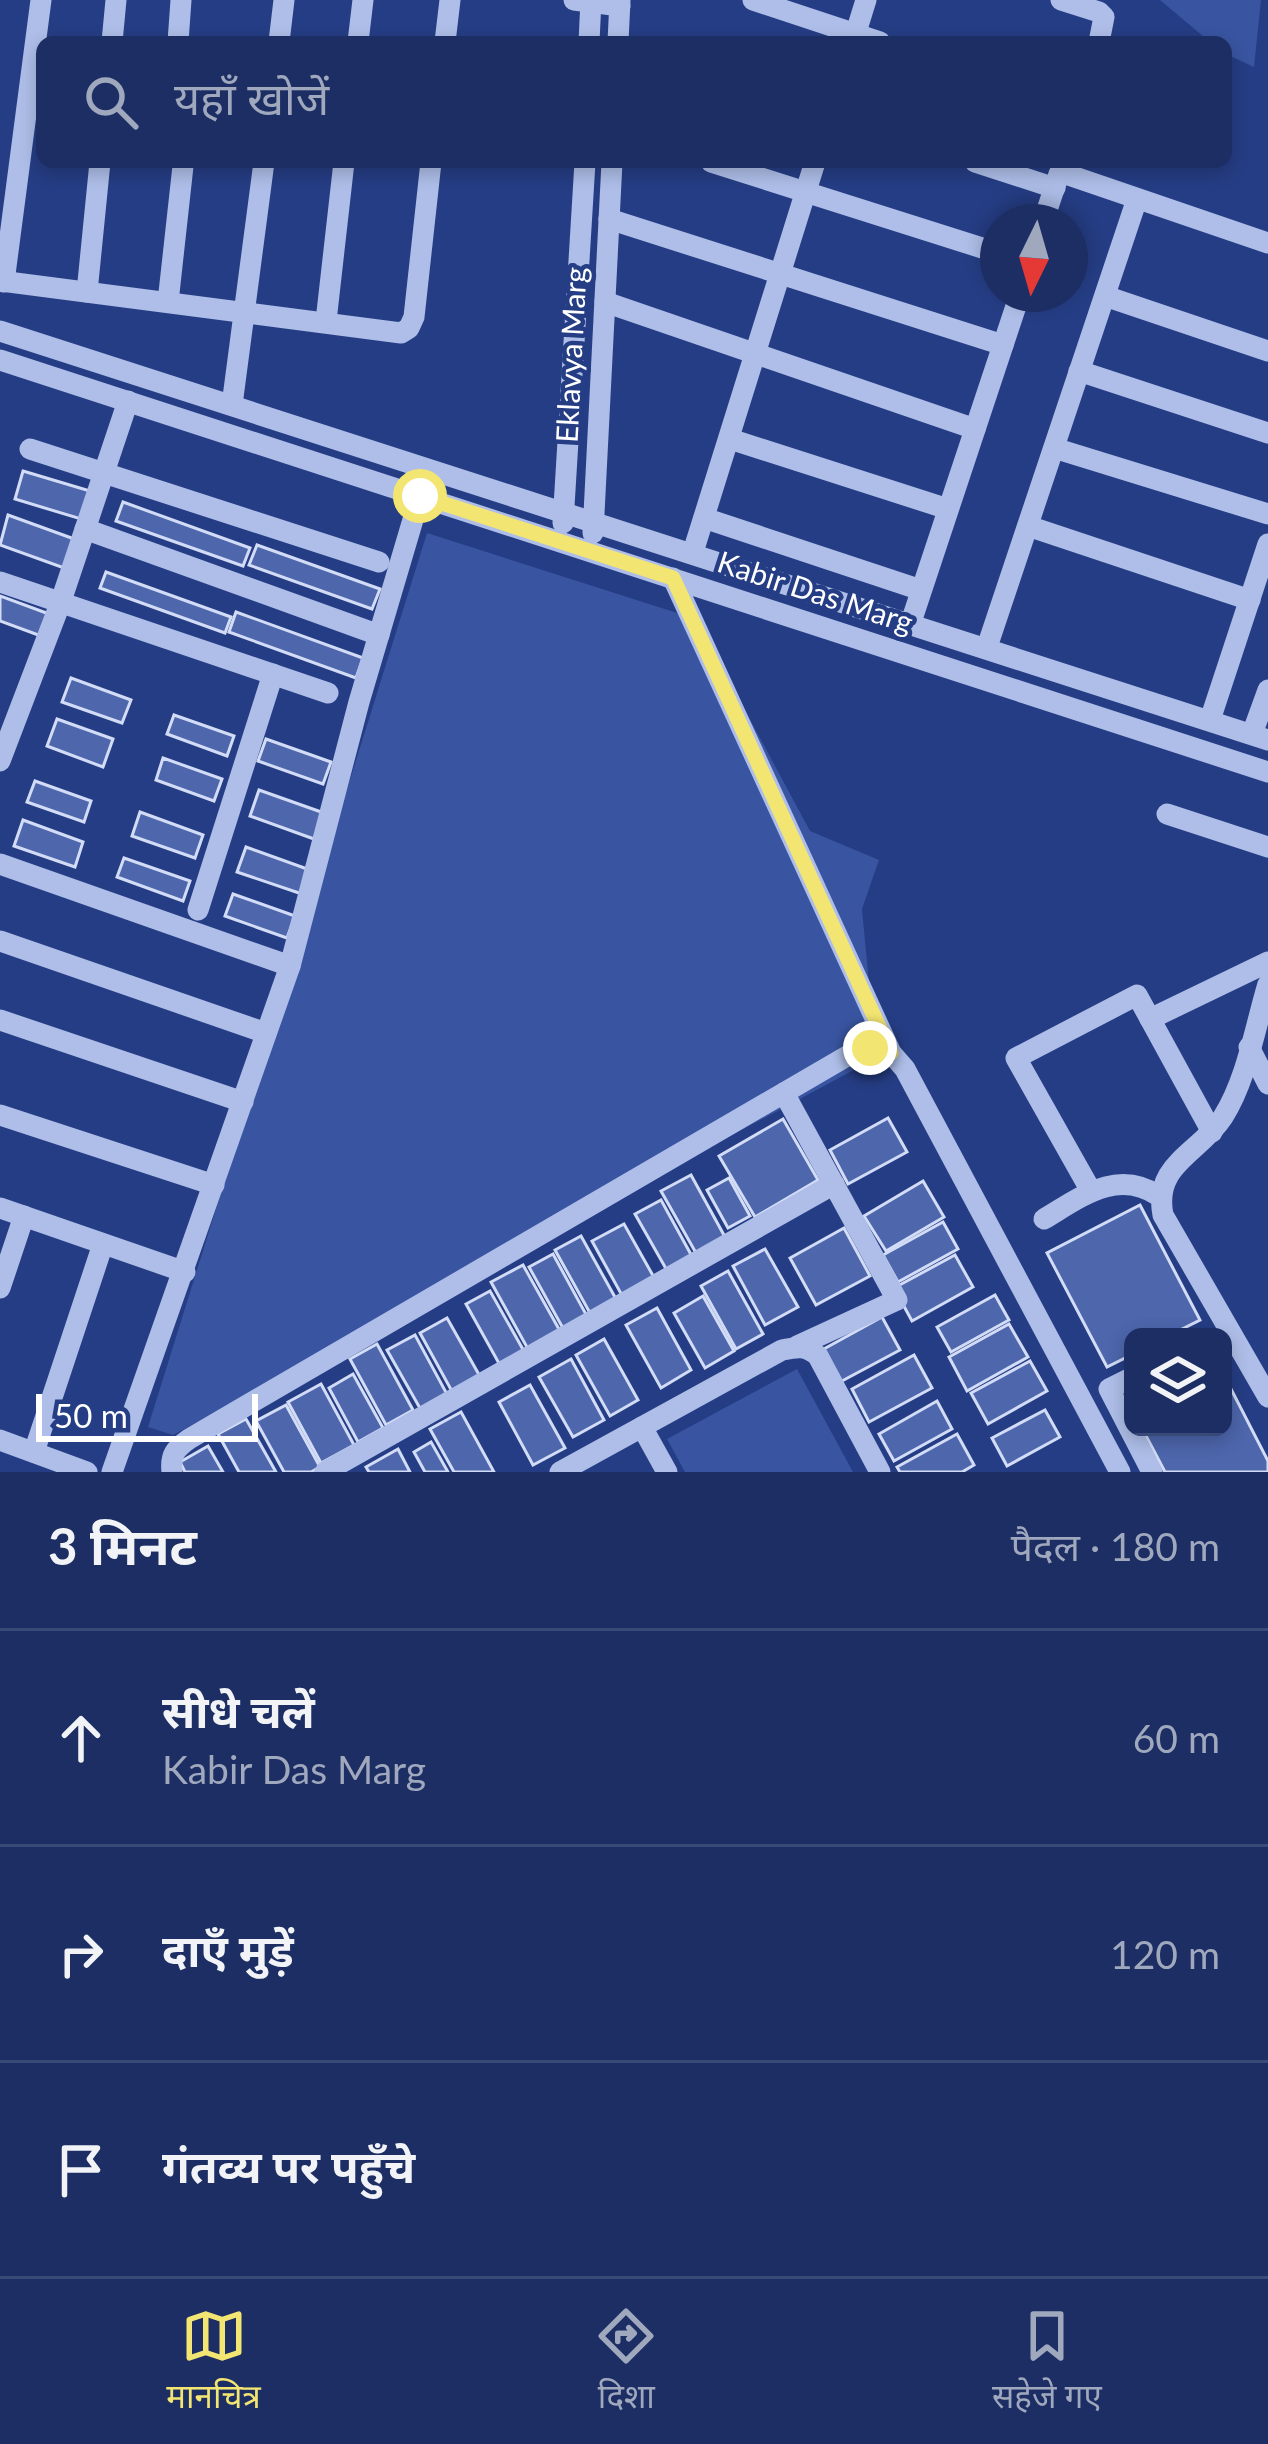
<!DOCTYPE html>
<html lang="hi">
<head>
<meta charset="utf-8">
<style>
  body { margin:0; font-family:Lato,"Noto Sans Devanagari",sans-serif; background:#293a6c; color:#f1f3f6 }
  .controls { position:absolute; right:36px; bottom:36px; display:grid; overflow:hidden; border-radius:18px; box-shadow:0 6px 18px #0003 }
  .controls button { width:108px; height:108px; display:grid; place-items:center; padding:0; border:0; border-bottom:3px solid #3a4a78; background:#1c2e63; color:#f1f3f6; font:60px sans-serif }
  .compass { position:absolute; left:980px; top:204px; width:108px; height:108px; border-radius:50%; background:#1c2e63; box-shadow:0 6px 18px #0003; rotate:185deg }
  .scale { position:absolute; left:36px; bottom:30px; width:222px; box-sizing:border-box; padding-left:12px; border:6px solid #fff; border-top:0; font-size:33px; line-height:42px; white-space:nowrap; color:#fff; -webkit-text-stroke:9px #253d84; paint-order:stroke }
  .stop { position:absolute; width:36px; height:36px; margin:-27px; border:9px solid #f2e572; border-radius:50%; background:#fff }
  .stop.end { background:#f2e572; border-color:#fff; box-shadow:0 3px 12px #0008 }
  .list { margin:0; padding:0; list-style:none }
  h2 { display:flex; justify-content:space-between; align-items:center; height:156px; margin:0; padding:0 48px; font-size:51px }
  h2 small { font-size:39px; font-weight:400; color:#a0a8be }
  .list li { display:grid; grid-template-columns:78px 1fr auto; gap:36px; align-items:center; box-sizing:border-box; height:216px; padding:0 48px; border-top:3px solid #3a4a78 }
  .list b { display:block; font-size:45px; white-space:nowrap }
  .list p { margin:0; font-size:39px; white-space:nowrap; color:#a0a8be }
  .list em { font-size:39px; font-style:normal; color:#a0a8be }
  .icon { flex:none; width:66px; height:66px; fill:none; stroke:currentColor; stroke-width:2; stroke-linecap:round; stroke-linejoin:round }
  .map { position:relative; flex:none; width:1268px; height:1472px; overflow:hidden }
  .search { position:absolute; background:#1c2e63; box-shadow:0 6px 18px #0003; left:36px; right:36px; top:36px; height:132px; display:flex; align-items:center; gap:30px; box-sizing:border-box; padding:0 42px; border-radius:18px; color:#a0a8be; font-size:45px }
  .sheet { height:804px; background:#1c2e63 }
  nav { display:flex; justify-content:space-around; align-items:center; box-sizing:border-box; height:168px; border-top:3px solid #3a4a78; background:#1c2e63; font-size:33px; color:#a0a8be }
  nav a { display:grid; justify-items:center; gap:6px }
  nav .on { color:#f2e572 }
  .map>svg:first-child { display:block }
</style>
</head>
<body>
<div class="map">
<svg width="1268" height="1472" viewBox="0 0 1268 1472">
  <rect width="100%" height="100%" fill="#253d84"/>
  <g fill="#3955a1">
    <polygon points="1160,0 1261,0 1254,67 1226,54 1226,42 1210,42"/>
    <polygon points="427,533 696,619 810,831 879,860 862,909 876,1058 173,1435 148,1427"/>
    <polygon points="797,1369 853,1472 685,1472 667,1439"/>
  </g>
  <g fill="#4d66ac" stroke="#d2dcf6" stroke-width="3">
    <polygon points="23,471 90,491 81,519 15,499"/>
    <polygon points="123,502 250,548 243,566 116,521"/>
    <polygon points="8,515 77,540 67,569 0,545"/>
    <polygon points="257,545 380,589 372,609 249,565"/>
    <polygon points="106,572 231,617 225,633 100,588"/>
    <polygon points="0,596 49,614 41,636 0,621"/>
    <polygon points="236,612 363,658 356,678 229,632"/>
    <polygon points="71,678 131,700 122,723 62,702"/>
    <polygon points="174,715 234,736 227,756 167,734"/>
    <polygon points="57,719 113,739 103,767 47,746"/>
    <polygon points="266,739 331,762 323,784 258,761"/>
    <polygon points="163,758 222,779 214,801 156,780"/>
    <polygon points="35,781 91,801 84,822 27,802"/>
    <polygon points="259,790 324,813 314,839 250,816"/>
    <polygon points="140,812 203,835 195,858 132,836"/>
    <polygon points="23,820 83,842 75,867 14,846"/>
    <polygon points="246,847 310,870 302,894 237,872"/>
    <polygon points="124,858 190,881 183,901 117,877"/>
    <polygon points="233,894 295,916 287,938 225,916"/>
    <polygon points="888,1118 907,1152 848,1184 830,1150"/>
    <polygon points="783,1119 818,1180 755,1217 719,1156"/>
    <polygon points="691,1175 725,1237 696,1253 661,1191"/>
    <polygon points="729,1178 750,1216 728,1228 707,1190"/>
    <polygon points="923,1181 944,1217 886,1251 864,1216"/>
    <polygon points="661,1200 694,1260 669,1274 635,1214"/>
    <polygon points="1140,1205 1200,1320 1166,1337 1133,1337 1133,1354 1107,1367 1047,1253"/>
    <polygon points="943,1222 958,1249 898,1282 883,1255"/>
    <polygon points="624,1224 656,1281 624,1299 592,1241"/>
    <polygon points="844,1228 870,1276 816,1305 790,1258"/>
    <polygon points="581,1236 616,1299 590,1313 555,1250"/>
    <polygon points="765,1249 798,1307 765,1325 733,1266"/>
    <polygon points="553,1254 588,1318 564,1330 529,1267"/>
    <polygon points="955,1255 973,1287 912,1321 894,1288"/>
    <polygon points="523,1265 560,1331 528,1349 491,1282"/>
    <polygon points="728,1271 763,1334 736,1349 701,1286"/>
    <polygon points="490,1291 525,1353 501,1367 466,1304"/>
    <polygon points="995,1295 1009,1320 951,1352 937,1327"/>
    <polygon points="703,1296 734,1351 705,1368 674,1313"/>
    <polygon points="657,1308 691,1370 661,1388 626,1325"/>
    <polygon points="882,1317 900,1350 840,1382 822,1350"/>
    <polygon points="447,1318 482,1380 454,1395 420,1333"/>
    <polygon points="1009,1324 1028,1357 967,1391 949,1357"/>
    <polygon points="415,1335 448,1396 421,1410 387,1350"/>
    <polygon points="604,1339 638,1400 610,1416 576,1355"/>
    <polygon points="377,1344 413,1410 386,1425 350,1359"/>
    <polygon points="914,1355 932,1388 869,1422 852,1389"/>
    <polygon points="571,1359 604,1420 573,1437 539,1377"/>
    <polygon points="1030,1361 1047,1391 988,1424 971,1393"/>
    <polygon points="353,1374 383,1428 358,1442 329,1388"/>
    <polygon points="321,1384 354,1445 321,1463 288,1402"/>
    <polygon points="530,1385 565,1448 533,1465 499,1402"/>
    <polygon points="1230,1387 1268,1461 1268,1472 1165,1472 1144,1432 1153,1427 1223,1427 1223,1391"/>
    <polygon points="937,1401 952,1429 894,1461 879,1434"/>
    <polygon points="286,1405 320,1467 311,1472 284,1472 256,1421"/>
    <polygon points="1045,1410 1060,1437 1007,1466 992,1438"/>
    <polygon points="461,1412 494,1472 454,1472 430,1429"/>
    <polygon points="246,1419 276,1472 239,1472 218,1434"/>
    <polygon points="957,1434 974,1465 962,1472 900,1472 897,1467"/>
    <polygon points="431,1442 448,1472 425,1472 414,1452"/>
    <polygon points="208,1446 223,1472 185,1472 180,1462"/>
    <polygon points="398,1449 410,1472 369,1472 366,1467"/>
  </g>
  <g fill="none" stroke-linecap="round" stroke-linejoin="round">
    <g stroke="#aebee8" stroke-width="21">
      <polyline points="574,0 620,6"/>
      <polyline points="753,0 880,42"/>
      <polyline points="1061,0 1099,12 1104,17 1099,42"/>
      <polyline points="112,42 116,0"/>
      <polyline points="178,42 181,0"/>
      <polyline points="279,42 284,0"/>
      <polyline points="358,42 363,0"/>
      <polyline points="445,42 450,0"/>
      <polyline points="589,42 591,0"/>
      <polyline points="618,42 620,0"/>
      <polyline points="853,42 866,0"/>
      <polyline points="711,162 998,253"/>
      <polyline points="975,162 1055,188"/>
      <polyline points="1060,172 1268,243"/>
      <polyline points="609,219 1003,345"/>
      <polyline points="1043,222 1059,174"/>
      <polyline points="0,281 401,333 409,328 414,317 431,162"/>
      <polyline points="4,282 41,0"/>
      <polyline points="87,292 100,162"/>
      <polyline points="1105,296 1268,351"/>
      <polyline points="168,302 183,166"/>
      <polyline points="605,302 975,429"/>
      <polyline points="326,321 344,162"/>
      <polyline points="0,331 1268,740"/>
      <polyline points="0,360 1268,772"/>
      <polyline points="1079,371 1268,433"/>
      <polyline points="232,405 264,162"/>
      <polyline points="730,439 948,509"/>
      <polyline points="1054,448 1268,514"/>
      <polyline points="30,449 379,562"/>
      <polyline points="704,518 921,590"/>
      <polyline points="563,523 585,162"/>
      <polyline points="1028,526 1250,600"/>
      <polyline points="85,529 379,635"/>
      <polyline points="593,533 612,162"/>
      <polyline points="693,552 815,162"/>
      <polyline points="673,578 891,1053 905,1069 1120,1472"/>
      <polyline points="0,582 328,693"/>
      <polyline points="911,622 1020,294"/>
      <polyline points="987,647 1137,199"/>
      <polyline points="1210,720 1268,544"/>
      <polyline points="1252,734 1268,690"/>
      <polyline points="0,761 60,604 128,401"/>
      <polyline points="1167,814 1268,847"/>
      <polyline points="0,864 290,966"/>
      <polyline points="198,910 273,674"/>
      <polyline points="0,941 266,1033"/>
      <path d="M1268,984c-13,43 -21,95 -45,133 -24,37 -70,47 -60,98l105,182"/>
      <polyline points="1150,1019 1268,962"/>
      <polyline points="0,1020 243,1102"/>
      <polyline points="1249,1047 1268,1084"/>
      <polyline points="784,1093 897,1300 797,1346"/>
      <polyline points="0,1115 214,1185"/>
      <polyline points="1091,1191 1016,1058 1137,995 1212,1132"/>
      <polyline points="0,1208 185,1272"/>
      <path d="M1044,1219c37,-22 73,-51 115,-23"/>
      <polyline points="0,1288 24,1216"/>
      <polyline points="1133,1377 1109,1389 1152,1472"/>
      <polyline points="642,1427 667,1472"/>
      <polyline points="0,1440 87,1472"/>
      <polyline points="34,1452 103,1244"/>
      <polyline points="112,1472 290,966 359,702 420,496"/>
      <path d="M172,1472c-2,-17 3,-23 17,-33l665,-387 16,-4 21,5"/>
      <polyline points="325,1472 834,1184"/>
      <path d="M560,1472l222,-122c15,-3 24,-5 36,6l62,116"/>
    </g>
  </g>
  <g fill="none" stroke-linecap="round" stroke-linejoin="round">
    <polyline stroke="#f2e572" stroke-width="15" points="420,496 673,578 891,1053 870,1048"/>
  </g>
  <g text-anchor="middle" stroke-width="9" stroke-linejoin="round" paint-order="stroke">
    <g font-size="30" fill="#fff" stroke="#253d84">
      <text transform="translate(572 355) rotate(-87)" y="10">Eklavya Marg</text>
      <text transform="translate(815 593) rotate(18)" y="10">Kabir Das Marg</text>
    </g>
  </g>
</svg>
<div class="controls">
<button><svg class="icon" aria-label="layers" viewBox="0 0 24 24"><path d="M12 4l9 5-9 5-9-5zM3 14l9 5 9-5"/></svg></button>
</div>
<svg class="compass" viewBox="-18 -18 36 36"><path d="M0-13l5 13h-10z" fill="#e53935"/><path d="M0 13l5-13h-10z" fill="#a0a8be"/></svg>
<div class="scale">50 m</div>
<div class="stop" style="left:420px;top:496px"></div>
<div class="stop end" style="left:870px;top:1048px"></div>
<div class="search"><svg class="icon" aria-label="search" viewBox="0 0 24 24"><circle cx="10" cy="10" r="6"/><path d="M15 15l6 6"/></svg>यहाँ खोजें</div>
</div>
<section class="sheet">
<h2>3 मिनट<small>पैदल · 180 m</small></h2>
<ul class="list">
<li><svg class="icon" aria-label="ahead" viewBox="0 0 24 24"><path d="M12 20V5M6 11l6-6 6 6"/></svg><div><b>सीधे चलें</b><p>Kabir Das Marg</p></div><em>60 m</em></li>
<li><svg class="icon" aria-label="right" viewBox="0 0 24 24"><path d="M7 20v-9h11M14 6l5 5-5 5"/></svg><div><b>दाएँ मुड़ें</b></div><em>120 m</em></li>
<li><svg class="icon" aria-label="arrive" viewBox="0 0 24 24"><path d="M6 21V4h12l-3 4 3 4H6"/></svg><div><b>गंतव्य पर पहुँचे</b></div></li>
</ul>
</section>
<nav>
<a class="on"><svg class="icon" aria-label="map" viewBox="0 0 24 24"><path d="M3 6l6-2 6 2 6-2v14l-6 2-6-2-6 2zM9 4v14M15 6v14"/></svg>मानचित्र</a>
<a><svg class="icon" aria-label="directions" viewBox="0 0 24 24"><path d="M12 3l9 9-9 9-9-9zM9 14v-3h6M13 9l2 2-2 2"/></svg>दिशा</a>
<a><svg class="icon" aria-label="saved" viewBox="0 0 24 24"><path d="M7 4h10v16l-5-4-5 4z"/></svg>सहेजे गए</a>
</nav>
</body>
</html>
